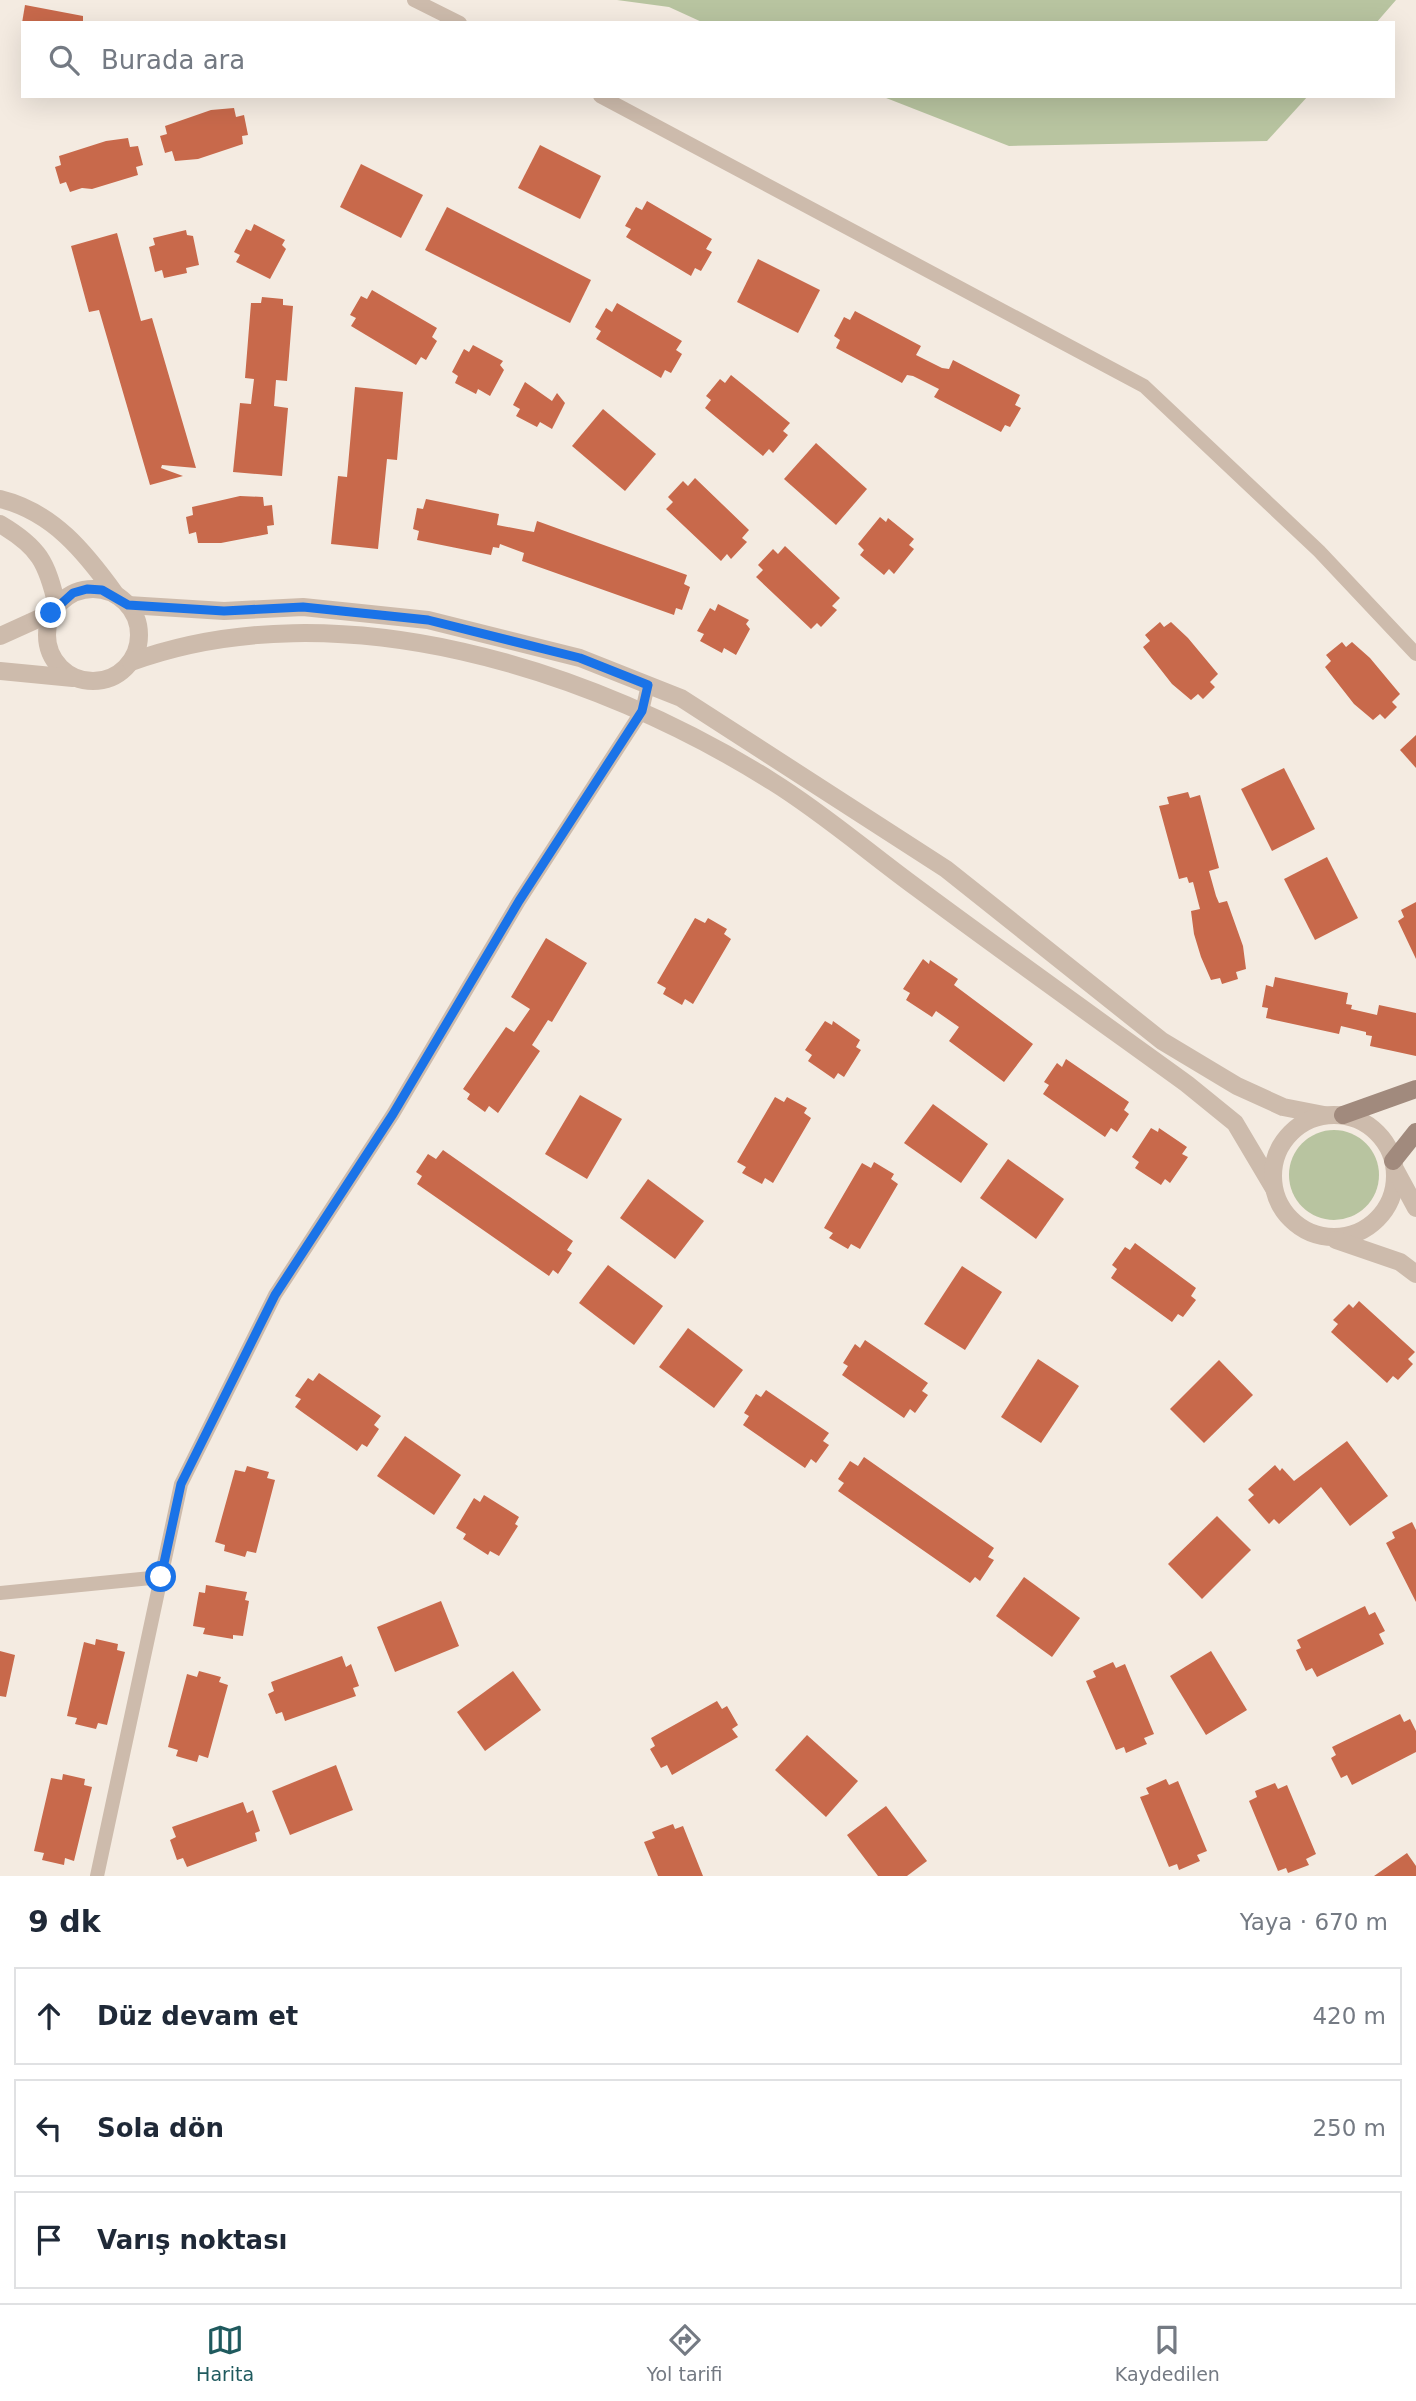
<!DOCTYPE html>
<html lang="tr">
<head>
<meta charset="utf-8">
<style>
  body { margin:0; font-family:"DejaVu Sans",sans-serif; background:#f2f2f3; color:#1f2937 }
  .stop { position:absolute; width:21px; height:21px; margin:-16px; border:5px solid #1a73e8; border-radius:50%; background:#fff }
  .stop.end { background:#1a73e8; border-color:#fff; box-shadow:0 2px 7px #0008 }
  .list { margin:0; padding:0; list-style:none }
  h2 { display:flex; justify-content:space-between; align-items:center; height:91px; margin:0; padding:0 28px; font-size:30px }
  h2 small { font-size:23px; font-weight:400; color:#747a83 }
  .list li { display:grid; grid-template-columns:46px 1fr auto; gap:21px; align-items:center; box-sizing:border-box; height:98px; margin:0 14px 14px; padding:0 14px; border:2px solid #e0e1e3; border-radius:0px }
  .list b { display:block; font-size:26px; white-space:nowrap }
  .list em { font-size:23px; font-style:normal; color:#747a83 }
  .icon { flex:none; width:38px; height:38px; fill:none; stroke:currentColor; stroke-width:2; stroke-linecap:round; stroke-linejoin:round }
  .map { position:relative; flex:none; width:1416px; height:1876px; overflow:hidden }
  .search { position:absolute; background:#fff; box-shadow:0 7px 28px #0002; left:21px; right:21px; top:21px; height:77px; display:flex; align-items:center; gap:18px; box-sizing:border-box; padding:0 24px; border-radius:0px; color:#747a83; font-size:26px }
  .sheet { height:427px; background:#fff }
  nav { display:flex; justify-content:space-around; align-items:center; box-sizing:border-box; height:98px; border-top:2px solid #e0e1e3; background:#fff; font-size:19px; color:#747a83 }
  nav a { display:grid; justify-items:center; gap:4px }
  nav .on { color:#1f5a5e }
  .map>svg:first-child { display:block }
</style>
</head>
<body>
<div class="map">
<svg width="1416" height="1876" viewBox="0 0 1416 1876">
  <rect width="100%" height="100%" fill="#f4ebe1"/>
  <g fill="#b8c4a0">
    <polygon points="617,0 1396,0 1376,23 704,23 669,7"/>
    <polygon points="881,96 1308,96 1267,141 1009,146"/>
    <circle cx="1334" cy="1175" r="45"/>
  </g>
  <g fill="#c8694b">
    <polygon points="25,5 83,16 83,23 22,23"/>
    <polygon points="234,108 236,117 244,115 248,135 242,136 243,144 198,159 175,161 172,151 165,153 160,136 167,134 165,126 211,110"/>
    <polygon points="128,138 130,147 138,146 143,165 136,167 138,175 92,189 82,188 70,192 66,182 60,184 55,167 61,165 59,156 106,141"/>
    <polygon points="540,145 601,176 580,219 518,188"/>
    <polygon points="361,164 423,195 401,238 340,207"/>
    <polygon points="647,201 712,239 706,249 712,252 701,271 695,268 691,276 626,237 631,229 625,226 636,207 642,210"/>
    <polygon points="447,207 591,280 570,323 425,250"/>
    <polygon points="254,224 285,240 282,245 286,249 270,279 236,262 240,255 234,252 246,229 251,231"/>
    <polygon points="186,230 187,235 193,236 199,265 186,268 187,273 164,278 162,270 155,272 149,247 155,245 153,238"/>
    <polygon points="117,233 141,321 152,318 196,468 162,465 161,468 183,476 150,485 99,310 89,312 71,246"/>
    <polygon points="758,259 820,290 798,333 737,302"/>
    <polygon points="372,290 437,328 432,337 437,341 426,360 421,357 416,365 351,326 356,318 350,315 361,296 367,299"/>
    <polygon points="262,297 283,299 283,305 293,306 287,381 276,380 274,406 288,408 282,476 233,472 240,403 251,404 254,379 245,378 251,303 261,303"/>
    <polygon points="617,303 682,341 676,350 682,354 671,373 665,370 661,378 596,339 601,331 595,327 606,308 612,312"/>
    <polygon points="855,311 921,346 916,355 942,368 949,369 953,360 1020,395 1015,405 1021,408 1010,427 1005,425 1001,432 934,397 939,389 913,376 907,375 902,383 836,348 840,340 834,336 844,317 850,320"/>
    <polygon points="473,345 503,361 500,365 504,370 490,396 478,389 476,394 455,383 458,376 452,372 464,349 469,352"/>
    <polygon points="731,375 790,423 783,431 788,435 773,453 769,449 763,456 705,408 711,400 706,396 720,379 725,383"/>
    <polygon points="525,382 552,401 557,393 565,403 552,429 540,422 537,427 516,416 520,409 513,405"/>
    <polygon points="355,387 403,392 397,460 387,459 378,549 331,544 338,476 347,477"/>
    <polygon points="603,409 656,454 625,491 572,446"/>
    <polygon points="816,443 867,489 836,525 784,479"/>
    <polygon points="695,478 749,530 742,538 747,542 731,559 727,554 721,561 666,509 673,502 668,497 683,481 688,486"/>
    <polygon points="240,496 263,497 264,506 272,505 274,525 267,526 268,534 221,543 198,543 196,532 189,534 186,517 193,515 192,507"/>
    <polygon points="426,499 499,514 497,525 534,532 537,521 687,575 684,584 690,587 682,610 676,608 674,615 522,561 524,553 500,544 499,548 493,547 491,555 417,540 419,531 413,529 417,508 423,509"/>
    <polygon points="880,517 886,522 888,518 914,539 909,545 914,549 894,574 889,569 884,575 860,555 864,550 858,544"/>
    <polygon points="785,546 840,598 832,606 837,610 821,627 817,623 811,629 756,577 763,570 758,565 773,549 778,554"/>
    <polygon points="718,604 749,620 746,624 750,629 736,655 724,648 722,653 700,641 704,634 697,631 710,608 715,611"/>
    <polygon points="1160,622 1164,627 1171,622 1188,638 1218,674 1210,682 1215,687 1203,699 1198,694 1191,700 1172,684 1143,647 1150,641 1145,635"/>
    <polygon points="1342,642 1346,647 1352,642 1370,658 1400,694 1392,702 1397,707 1385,719 1380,714 1373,720 1354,704 1325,667 1331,661 1326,655"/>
    <polygon points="1416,735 1416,768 1400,750"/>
    <polygon points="1284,768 1315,829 1272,851 1241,789"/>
    <polygon points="1188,792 1190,798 1200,795 1219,868 1209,871 1216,896 1219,903 1227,901 1243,946 1246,969 1236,972 1238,979 1222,984 1220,978 1211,980 1201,957 1194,934 1191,911 1200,909 1193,882 1189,883 1187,877 1179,879 1159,806 1169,804 1167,797"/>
    <polygon points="1327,857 1358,918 1315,940 1284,879"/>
    <polygon points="1416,902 1416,959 1398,921 1404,917 1401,910"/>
    <polygon points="695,918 705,923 708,918 727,929 724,934 731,939 693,1004 685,999 682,1005 663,994 666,988 657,983"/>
    <polygon points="546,938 587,963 552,1022 548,1020 532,1045 540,1051 498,1113 489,1106 485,1112 467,1099 470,1094 463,1089 506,1027 514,1032 530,1009 511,997"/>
    <polygon points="923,959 929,964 930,960 958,979 954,985 1033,1044 1004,1082 949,1041 959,1027 936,1011 932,1017 906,1000 910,993 903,989"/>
    <polygon points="1275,977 1348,993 1346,1004 1352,1005 1351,1009 1377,1015 1379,1005 1416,1013 1416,1056 1370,1046 1372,1036 1366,1035 1366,1032 1341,1026 1339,1034 1266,1018 1268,1008 1262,1007 1266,985 1273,987"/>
    <polygon points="825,1021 832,1025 833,1021 860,1040 856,1047 861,1050 844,1077 838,1073 834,1079 808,1061 812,1055 805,1050"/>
    <polygon points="1066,1059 1129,1102 1124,1110 1129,1114 1117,1132 1111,1128 1105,1137 1043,1094 1049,1085 1044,1082 1057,1063 1062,1067"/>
    <polygon points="580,1095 622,1119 587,1179 545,1154"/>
    <polygon points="775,1097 784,1102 787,1097 807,1108 804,1113 811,1118 773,1183 765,1178 762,1184 742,1173 746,1167 737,1162"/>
    <polygon points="933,1104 988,1144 961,1183 904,1143"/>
    <polygon points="1151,1128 1158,1132 1159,1128 1187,1147 1182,1154 1188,1157 1170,1183 1165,1179 1161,1185 1135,1168 1139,1162 1132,1157"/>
    <polygon points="443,1150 573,1241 567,1250 572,1253 558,1274 553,1270 549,1276 417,1184 422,1176 416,1172 428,1154 436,1159"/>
    <polygon points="1008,1159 1064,1199 1036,1239 980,1198"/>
    <polygon points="874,1162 894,1174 891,1179 898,1184 860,1249 851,1244 848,1249 829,1238 833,1233 824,1228 862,1163 871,1168"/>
    <polygon points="648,1179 704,1221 675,1259 620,1218"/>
    <polygon points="1135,1243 1196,1288 1191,1296 1196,1300 1183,1317 1178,1314 1172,1322 1111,1278 1117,1269 1112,1265 1125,1247 1130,1250"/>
    <polygon points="608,1265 663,1306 634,1345 579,1303"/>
    <polygon points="962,1266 1002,1292 965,1350 924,1324"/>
    <polygon points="1359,1301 1415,1352 1408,1359 1413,1364 1398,1380 1393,1376 1387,1383 1331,1332 1338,1324 1333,1320 1349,1304 1353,1308"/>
    <polygon points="688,1328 743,1370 714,1408 659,1367"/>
    <polygon points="865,1340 928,1383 922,1391 928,1395 915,1413 910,1409 904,1418 842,1375 848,1366 843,1363 855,1344 860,1348"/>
    <polygon points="1038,1359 1079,1386 1041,1443 1001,1417"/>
    <polygon points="1219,1360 1253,1395 1204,1443 1170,1409"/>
    <polygon points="319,1373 381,1416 374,1425 379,1429 367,1447 362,1444 357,1451 295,1407 301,1399 295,1396 308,1378 313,1381"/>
    <polygon points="766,1390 829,1433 823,1441 829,1445 816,1463 811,1459 805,1468 743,1425 749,1416 744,1413 756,1394 761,1397"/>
    <polygon points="405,1436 461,1475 434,1515 377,1476"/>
    <polygon points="1347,1441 1388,1496 1350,1526 1321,1487 1279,1524 1274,1519 1269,1524 1248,1500 1254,1495 1248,1489 1275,1465 1280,1471 1282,1468 1294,1481"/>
    <polygon points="864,1457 994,1548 988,1557 994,1560 980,1581 975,1577 970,1583 838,1491 844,1483 838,1479 850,1461 858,1466"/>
    <polygon points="247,1466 269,1472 267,1478 275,1480 256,1553 247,1551 245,1557 224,1551 225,1545 215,1542 235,1470 245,1472"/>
    <polygon points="484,1495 519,1517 515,1524 518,1526 499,1556 490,1551 488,1555 463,1539 466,1534 456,1528 474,1498 480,1502"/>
    <polygon points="1217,1516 1251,1550 1202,1599 1168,1564"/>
    <polygon points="1412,1522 1416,1530 1416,1602 1386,1543 1395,1538 1392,1532"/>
    <polygon points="1024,1577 1080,1618 1052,1657 996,1616"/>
    <polygon points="206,1585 247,1592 245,1600 249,1601 243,1636 233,1635 233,1639 203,1634 205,1628 193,1626 199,1592 205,1593"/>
    <polygon points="441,1601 459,1646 395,1672 377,1627"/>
    <polygon points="1365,1606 1369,1615 1375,1612 1385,1631 1379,1634 1384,1644 1317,1677 1312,1668 1306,1671 1296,1650 1301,1648 1297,1640"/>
    <polygon points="96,1639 118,1644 117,1650 125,1652 107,1725 98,1723 96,1729 75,1724 77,1718 67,1716 84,1642 95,1645"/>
    <polygon points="0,1651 15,1655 6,1697 0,1696"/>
    <polygon points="1211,1651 1247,1710 1206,1735 1170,1676"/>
    <polygon points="342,1656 346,1667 351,1664 359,1686 353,1688 356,1696 285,1721 282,1712 276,1714 268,1694 274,1691 271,1682"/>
    <polygon points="1113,1662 1116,1668 1125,1664 1154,1734 1144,1738 1147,1744 1126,1753 1124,1747 1116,1750 1086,1681 1096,1677 1093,1671"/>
    <polygon points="199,1671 221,1677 219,1682 228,1685 208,1758 199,1755 197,1762 176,1756 178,1750 168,1747 187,1674 197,1677"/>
    <polygon points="513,1671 541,1710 485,1751 457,1712"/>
    <polygon points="717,1701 722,1709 727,1706 738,1725 732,1729 738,1737 672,1775 667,1765 661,1768 650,1749 655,1746 651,1738"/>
    <polygon points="1400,1714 1404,1722 1410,1719 1416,1731 1416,1752 1352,1785 1347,1775 1341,1778 1331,1758 1336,1755 1332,1747"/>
    <polygon points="807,1735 858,1781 826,1817 775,1770"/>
    <polygon points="336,1765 353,1810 290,1835 272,1791"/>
    <polygon points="63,1774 85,1779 84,1785 92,1787 74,1861 65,1858 64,1865 42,1860 44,1853 34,1851 51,1778 62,1780"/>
    <polygon points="1166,1779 1169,1785 1178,1781 1207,1851 1197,1855 1200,1861 1179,1870 1177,1864 1169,1867 1140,1797 1149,1794 1146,1788"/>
    <polygon points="1275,1783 1278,1789 1287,1785 1316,1854 1306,1859 1309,1865 1288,1873 1286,1868 1278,1871 1249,1801 1257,1797 1255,1791"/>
    <polygon points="243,1802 247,1813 253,1810 260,1831 255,1833 257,1841 187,1867 183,1858 177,1860 170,1840 176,1837 172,1827"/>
    <polygon points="886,1806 927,1861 907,1876 878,1876 847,1835"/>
    <polygon points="673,1824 675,1829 683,1826 703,1876 658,1876 644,1842 655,1838 652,1832"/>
    <polygon points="1407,1853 1416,1866 1416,1876 1374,1876"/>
  </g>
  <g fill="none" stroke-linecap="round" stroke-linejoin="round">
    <g stroke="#cdbbac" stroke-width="14">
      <polyline points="414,0 460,23"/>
      <polyline points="600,96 1144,386 1319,551 1416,654"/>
      <polyline points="0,1593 161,1577"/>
      <polyline points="97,1876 181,1484 275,1295 393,1114 519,901 642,711 648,685"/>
    </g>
    <g stroke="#cdbbac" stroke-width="18">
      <path d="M0,499c53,13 85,53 116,96"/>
      <path d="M0,524c39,23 47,38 57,82"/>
      <circle cx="93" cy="635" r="46"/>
      <polyline points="128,605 224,611 303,607 428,620 580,658 681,698 946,869 1162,1041 1237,1086 1283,1107 1324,1115"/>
      <polyline points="0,636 51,613"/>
      <path d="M131,662c206,-75 463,7 642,120 50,31 96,71 144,106 89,66 180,131 270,196l48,39 38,64"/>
      <polyline points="0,671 73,678"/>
      <circle cx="1334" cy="1176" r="61"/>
      <polyline points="1396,1171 1416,1208"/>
      <polyline points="1336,1240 1400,1262 1416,1274"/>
    </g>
    <g stroke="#a18a7d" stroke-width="18">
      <polyline points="1343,1115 1416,1089"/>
      <polyline points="1393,1161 1416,1132"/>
    </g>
  </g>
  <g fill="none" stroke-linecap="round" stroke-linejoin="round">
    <polyline stroke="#1a73e8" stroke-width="9" points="51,613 73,593 87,589 102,590 128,605 224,611 303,607 428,620 580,658 648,685 642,711 519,901 393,1114 275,1295 181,1484 161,1577"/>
  </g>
</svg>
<div class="stop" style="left:161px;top:1577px"></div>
<div class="stop end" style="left:51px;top:613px"></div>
<div class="search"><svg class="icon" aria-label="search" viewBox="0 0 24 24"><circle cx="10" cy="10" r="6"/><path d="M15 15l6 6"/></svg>Burada ara</div>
</div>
<section class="sheet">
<h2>9 dk<small>Yaya · 670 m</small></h2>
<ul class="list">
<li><svg class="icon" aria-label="ahead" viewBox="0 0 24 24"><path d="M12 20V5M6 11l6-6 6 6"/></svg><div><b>Düz devam et</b></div><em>420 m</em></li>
<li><svg class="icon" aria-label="left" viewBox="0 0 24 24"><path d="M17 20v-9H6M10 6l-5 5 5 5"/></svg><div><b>Sola dön</b></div><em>250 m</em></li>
<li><svg class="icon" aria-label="arrive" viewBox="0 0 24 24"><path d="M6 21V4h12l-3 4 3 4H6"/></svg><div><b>Varış noktası</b></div></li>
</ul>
</section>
<nav>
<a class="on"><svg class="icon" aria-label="map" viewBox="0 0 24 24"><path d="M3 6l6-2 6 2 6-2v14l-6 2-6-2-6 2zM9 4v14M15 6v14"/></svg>Harita</a>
<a><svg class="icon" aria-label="directions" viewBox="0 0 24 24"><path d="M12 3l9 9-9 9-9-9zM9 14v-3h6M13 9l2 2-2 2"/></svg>Yol tarifi</a>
<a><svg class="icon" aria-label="saved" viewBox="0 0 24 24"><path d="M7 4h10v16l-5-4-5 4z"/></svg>Kaydedilen</a>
</nav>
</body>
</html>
